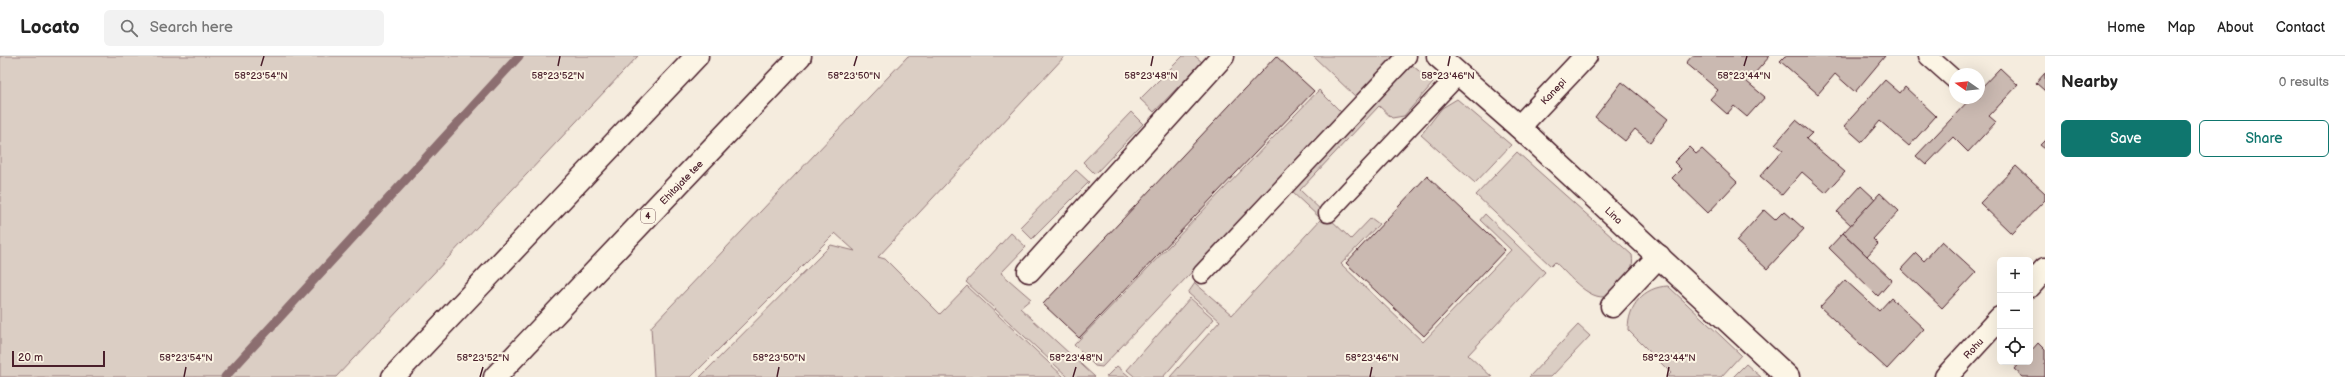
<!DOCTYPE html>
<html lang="en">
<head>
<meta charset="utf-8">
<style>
  body { margin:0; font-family:"Balsamiq Sans",sans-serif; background:#f2f2f2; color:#222 }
  .controls { position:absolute; right:12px; bottom:12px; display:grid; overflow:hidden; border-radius:6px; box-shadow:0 4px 16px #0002 }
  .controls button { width:36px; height:36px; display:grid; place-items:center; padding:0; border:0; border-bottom:1px solid #e0e0e0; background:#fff; color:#222; font:20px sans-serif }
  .compass { position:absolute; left:1949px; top:12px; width:36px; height:36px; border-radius:50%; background:#fff; box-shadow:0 4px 16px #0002; rotate:284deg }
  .scale { position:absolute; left:12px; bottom:10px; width:93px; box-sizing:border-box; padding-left:4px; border:2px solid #4a1f2b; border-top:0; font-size:11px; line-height:14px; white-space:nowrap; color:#4a1f2b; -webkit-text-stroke:3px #fcf5e5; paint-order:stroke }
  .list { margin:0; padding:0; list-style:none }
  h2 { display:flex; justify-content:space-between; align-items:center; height:52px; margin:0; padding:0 16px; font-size:17px }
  h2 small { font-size:13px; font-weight:400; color:#767676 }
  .actions { display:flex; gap:8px; padding:12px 16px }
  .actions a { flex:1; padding:9px 0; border:1px solid #0f766e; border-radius:6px; text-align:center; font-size:14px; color:#0f766e }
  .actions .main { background:#0f766e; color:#fff }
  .icon { flex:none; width:22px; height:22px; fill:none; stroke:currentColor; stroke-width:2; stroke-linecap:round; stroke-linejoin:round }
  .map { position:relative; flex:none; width:2045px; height:321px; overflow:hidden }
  header { display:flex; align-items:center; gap:24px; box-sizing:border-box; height:56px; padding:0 20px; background:#fff; border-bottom:1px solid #e0e0e0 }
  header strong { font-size:19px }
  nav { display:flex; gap:22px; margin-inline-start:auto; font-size:14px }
  .search { width:280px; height:36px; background:#f2f2f2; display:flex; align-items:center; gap:10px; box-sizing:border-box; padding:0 14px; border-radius:6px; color:#767676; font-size:15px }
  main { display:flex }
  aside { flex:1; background:#fff }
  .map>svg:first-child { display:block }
</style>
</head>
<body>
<header>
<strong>Locato</strong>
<div class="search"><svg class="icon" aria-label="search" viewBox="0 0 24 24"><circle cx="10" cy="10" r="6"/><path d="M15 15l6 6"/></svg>Search here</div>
<nav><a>Home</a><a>Map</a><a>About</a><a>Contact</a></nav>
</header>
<main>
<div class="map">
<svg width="2045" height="321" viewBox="0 0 2045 321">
  <rect width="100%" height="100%" fill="#f5ecde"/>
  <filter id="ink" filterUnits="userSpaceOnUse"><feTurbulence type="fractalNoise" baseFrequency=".025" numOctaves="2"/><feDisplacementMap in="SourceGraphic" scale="8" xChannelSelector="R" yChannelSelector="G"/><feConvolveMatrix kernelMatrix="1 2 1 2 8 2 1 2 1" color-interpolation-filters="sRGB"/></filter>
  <g filter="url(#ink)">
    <g fill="#dbcec4" stroke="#927678">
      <polygon points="0,0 638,0 336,321 0,321"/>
      <polygon points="908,0 1065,0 878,201 885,203 940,258 967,230 1064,321 700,321 831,189 855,195 835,177 691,321 654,321 651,271"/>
      <polygon points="1183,0 1195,0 1202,6 1154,56 1140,43"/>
      <polygon points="1313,0 1393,0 1391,7 1357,42"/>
      <polygon points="1412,9 1433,27 1404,60 1392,62 1379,50 1300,134 1351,183 1371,162 1379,168 1341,208 1423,286 1511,194 1480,164 1485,158 1545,216 1468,299 1492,321 1170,321 1220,265 1188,237 1195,227 1232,259 1321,163 1292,136"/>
      <polygon points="1319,34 1342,57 1102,311 1095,310 1074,289"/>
      <polygon points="1457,43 1511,89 1475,127 1421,79 1442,52"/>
      <polygon points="1131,56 1143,68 1095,118 1083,106"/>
      <path d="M1517,96l115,103c2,13 -2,18 -10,27 -3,4 -7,9 -10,12 -19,13 -44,-20 -57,-32l-4,4 -75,-71z"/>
      <polygon points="1076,114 1089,126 1032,183 1020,171"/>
      <polygon points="1011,177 1026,191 1001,217 1031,243 1020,252 1095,321 1068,321 966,226"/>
      <path d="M1668,230l73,69 -20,22h-54l4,-4 -43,-43c0,-24 15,-43 40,-44z"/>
      <polygon points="1190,242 1214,263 1163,321 1135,321 1127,314"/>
      <polygon points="1578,269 1590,280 1551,321 1529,321"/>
      <polygon points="1746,308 1761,321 1733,321"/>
      <polygon points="1117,310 1130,321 1106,321"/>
    </g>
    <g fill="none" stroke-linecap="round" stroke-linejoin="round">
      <polyline stroke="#8c6e70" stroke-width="9" points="225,321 519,0"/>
    </g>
    <g fill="#cab9b1" stroke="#4a1f2b">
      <polygon points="1276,0 1314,35 1079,282 1043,248"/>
      <polygon points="1692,0 1770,0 1747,26 1765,41 1747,61 1734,50 1727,58 1710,43 1718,34 1686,7"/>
      <polygon points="1785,0 1885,0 1855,36 1835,18 1818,38 1780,5"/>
      <polygon points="2000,12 2018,29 1989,60 1996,66 1968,96 1953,81 1926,109 1916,100 1971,42 1979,42 1979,34"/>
      <polygon points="2045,17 2045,35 2036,27"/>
      <polygon points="1885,24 1900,37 1905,31 1936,60 1909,90 1880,65 1862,86 1844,70"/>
      <polygon points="1622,26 1668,63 1650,86 1635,73 1625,85 1595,61"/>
      <polygon points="1796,64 1812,77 1806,83 1845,116 1826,137 1802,116 1782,139 1760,120 1783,94 1775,88"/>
      <polygon points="2045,84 2045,93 2040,89"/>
      <polygon points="1689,91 1696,98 1702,93 1737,126 1708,157 1672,122 1681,113 1674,106"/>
      <polygon points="2016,110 2045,137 2045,144 2012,178 1980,147"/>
      <polygon points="1427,120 1505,194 1424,280 1346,207"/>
      <polygon points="1861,130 1875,143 1851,169 1837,156"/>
      <polygon points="1880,137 1899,155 1873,183 1878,188 1867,200 1843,177"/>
      <polygon points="1764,154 1775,164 1784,155 1804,173 1767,213 1736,185"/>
      <polygon points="1843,177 1892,224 1878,240 1829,192"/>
      <polygon points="1942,185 1976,216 1942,252 1901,213 1916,197 1924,205"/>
      <polygon points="1845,224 1879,255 1891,242 1924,273 1887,313 1820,251"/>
      <polygon points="2038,287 2045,294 2045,321 2023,321 2014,313 2020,306 2030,306 2030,296"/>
    </g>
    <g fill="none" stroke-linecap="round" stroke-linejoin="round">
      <g stroke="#4a1f2b" stroke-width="21">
        <g id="lane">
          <polyline points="1928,0 1955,24"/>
          <polyline points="1328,157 1459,18"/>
          <polyline points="1202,218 1407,0"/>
        </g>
      </g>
      <g stroke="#4a1f2b" stroke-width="25">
        <g id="street">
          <polyline points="1438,0 1519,71 1788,321"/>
          <polyline points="1519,71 1586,0"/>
          <polyline points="1029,215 1223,0"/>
          <polyline points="2030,230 2045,213"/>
          <polyline points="1612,250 1659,200"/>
          <polyline points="1946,321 2000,262"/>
        </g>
      </g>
      <g stroke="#4a1f2b" stroke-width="25">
        <g id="highway">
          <polyline points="393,321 697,0"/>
          <polyline points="495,321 800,0"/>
        </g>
      </g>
      <use href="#lane" stroke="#fcf5e5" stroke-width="18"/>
      <use href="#street" stroke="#fcf5e5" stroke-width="22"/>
      <use href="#highway" stroke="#fcf5e5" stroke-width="22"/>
    </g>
  </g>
  <path fill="none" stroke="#4a1f2b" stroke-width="1.5" d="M261,10l3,-10M558,10l2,-10M854,10l3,-10M1151,10l2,-10M1448,10l2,-10M1744,10l3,-10M184,321l2,-10M480,321l3,-10M777,321l2,-10M1073,321l3,-10M1370,321l2,-10M1667,321l2,-10"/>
  <g text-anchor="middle" stroke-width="4" stroke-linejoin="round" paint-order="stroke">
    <rect fill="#fcf5e5" stroke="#7f5f63" stroke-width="1" x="641" y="153" width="14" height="14" rx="3"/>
    <g font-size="9" font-weight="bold" fill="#4a1f2b">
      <text x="648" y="163">4</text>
    </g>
    <g font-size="10" fill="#4a1f2b" stroke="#fcf5e5">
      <text transform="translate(1553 35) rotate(-47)" y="4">Kanepi</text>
      <text transform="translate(681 126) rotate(-46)" y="4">Ehitajate tee</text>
      <text transform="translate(1614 159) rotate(43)" y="4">Lina</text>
      <text transform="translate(1973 292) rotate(-47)" y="4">Rohu</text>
    </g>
  </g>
  <g font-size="10" text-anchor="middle" fill="#4a1f2b" stroke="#fcf5e5" stroke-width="4" stroke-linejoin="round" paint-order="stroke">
    <text x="261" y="23">58°23'54"N</text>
    <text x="558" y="23">58°23'52"N</text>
    <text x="854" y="23">58°23'50"N</text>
    <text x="1151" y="23">58°23'48"N</text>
    <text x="1448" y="23">58°23'46"N</text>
    <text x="1744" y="23">58°23'44"N</text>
    <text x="186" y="305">58°23'54"N</text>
    <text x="483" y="305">58°23'52"N</text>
    <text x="779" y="305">58°23'50"N</text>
    <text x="1076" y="305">58°23'48"N</text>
    <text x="1372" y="305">58°23'46"N</text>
    <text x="1669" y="305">58°23'44"N</text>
  </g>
</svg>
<div class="controls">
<button>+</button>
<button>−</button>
<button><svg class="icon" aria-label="locate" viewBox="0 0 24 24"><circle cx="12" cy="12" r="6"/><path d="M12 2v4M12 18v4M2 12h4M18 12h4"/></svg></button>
</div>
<svg class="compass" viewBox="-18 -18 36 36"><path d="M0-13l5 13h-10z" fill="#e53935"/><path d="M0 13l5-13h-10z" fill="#767676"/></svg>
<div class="scale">20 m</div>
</div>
<aside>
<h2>Nearby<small>0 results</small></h2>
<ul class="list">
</ul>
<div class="actions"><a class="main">Save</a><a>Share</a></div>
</aside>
</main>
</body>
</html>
